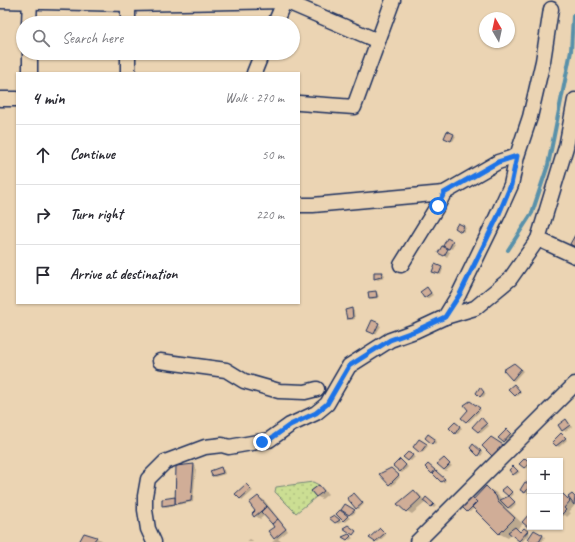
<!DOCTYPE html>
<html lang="en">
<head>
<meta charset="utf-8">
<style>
  body { margin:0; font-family:Caveat,sans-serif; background:#f7f7f7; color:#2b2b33 }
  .controls { position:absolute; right:12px; bottom:12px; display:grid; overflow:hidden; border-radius:0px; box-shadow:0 1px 3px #0004 }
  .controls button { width:36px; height:36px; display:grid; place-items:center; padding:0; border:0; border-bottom:1px solid #e1e1e2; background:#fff; color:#2b2b33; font:20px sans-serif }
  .compass { position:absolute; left:479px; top:12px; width:36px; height:36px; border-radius:50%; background:#fff; box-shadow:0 1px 3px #0004; rotate:351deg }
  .stop { position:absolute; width:12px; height:12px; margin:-9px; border:3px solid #1a73e8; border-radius:50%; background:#fff }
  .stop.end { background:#1a73e8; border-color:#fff; box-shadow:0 1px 4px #0008 }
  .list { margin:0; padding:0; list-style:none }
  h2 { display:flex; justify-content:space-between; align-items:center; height:52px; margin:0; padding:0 16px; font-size:17px }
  h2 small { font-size:13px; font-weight:400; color:#7c7c81 }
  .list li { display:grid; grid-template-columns:26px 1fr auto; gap:12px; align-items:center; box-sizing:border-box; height:60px; padding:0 16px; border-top:1px solid #e1e1e2 }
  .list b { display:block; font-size:15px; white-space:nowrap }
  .list em { font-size:13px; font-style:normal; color:#7c7c81 }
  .icon { flex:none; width:22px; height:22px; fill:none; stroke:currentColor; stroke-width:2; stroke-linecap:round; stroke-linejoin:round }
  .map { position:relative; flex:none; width:575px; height:542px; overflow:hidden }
  .search { position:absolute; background:#fff; box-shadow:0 1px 3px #0004; left:16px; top:16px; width:284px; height:44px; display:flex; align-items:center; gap:10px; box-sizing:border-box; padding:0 14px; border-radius:22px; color:#7c7c81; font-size:15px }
  .panel { position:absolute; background:#fff; box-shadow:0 1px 3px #0004; left:16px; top:72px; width:284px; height:232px; border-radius:0px }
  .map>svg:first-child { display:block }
</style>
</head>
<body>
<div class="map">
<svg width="575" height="542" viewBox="0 0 575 542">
  <defs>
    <pattern id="grass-dots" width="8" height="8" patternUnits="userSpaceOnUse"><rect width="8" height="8" fill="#cbde93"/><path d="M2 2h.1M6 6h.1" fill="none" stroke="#aebf81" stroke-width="1.8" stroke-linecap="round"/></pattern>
  </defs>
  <rect width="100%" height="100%" fill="#ebd4b3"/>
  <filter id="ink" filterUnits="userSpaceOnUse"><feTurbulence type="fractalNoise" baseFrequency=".025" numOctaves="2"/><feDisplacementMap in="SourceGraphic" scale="8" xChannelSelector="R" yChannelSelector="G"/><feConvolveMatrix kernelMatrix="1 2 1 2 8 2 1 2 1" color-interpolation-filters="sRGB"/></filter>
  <g filter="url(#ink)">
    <polygon fill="url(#grass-dots)" stroke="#738678" points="313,482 319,485 311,491 316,497 296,513 275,492 276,487"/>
    <g fill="#0003">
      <polygon points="454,135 456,136 453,141 445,137"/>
      <polygon points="459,224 466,228 464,232 456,228"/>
      <polygon points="447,240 455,243 452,249 444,245"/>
      <polygon points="443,248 450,252 447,257 440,253"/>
      <polygon points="441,268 443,269 441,275 436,273"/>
      <polygon points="375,273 383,273 385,275 384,278 378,280 375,278"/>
      <polygon points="427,288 433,295 427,299 425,297"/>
      <polygon points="376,292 378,294 379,298 372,299 369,298"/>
      <polygon points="351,309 354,311 355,319 350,320 348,319"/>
      <polygon points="373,322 381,326 376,334 369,331"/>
      <polygon points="516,365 523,371 514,381 512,380"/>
      <polygon points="516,387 521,393 518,396 515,395"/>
      <polygon points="480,388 486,394 483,397 480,396"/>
      <polygon points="473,404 481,410 469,422 466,421 469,410"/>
      <polygon points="482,419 489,426 481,433 474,427"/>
      <polygon points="566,420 572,427 565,431 562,430"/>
      <polygon points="457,424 462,428 458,434 455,433"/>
      <polygon points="508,430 513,435 506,442 500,438"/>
      <polygon points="430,436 437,441 435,444 433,443"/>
      <polygon points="563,436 567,440 559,447 556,445"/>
      <polygon points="422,441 428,446 422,453 420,452"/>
      <polygon points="476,447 483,453 481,456 471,448"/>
      <polygon points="408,453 415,457 411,461 404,457"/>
      <polygon points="444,459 452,466 446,471 444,470"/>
      <polygon points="401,460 408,467 402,473 400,472"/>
      <polygon points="528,461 530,463 530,466 527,468 524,467"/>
      <polygon points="194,465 196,467 193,502 166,507 163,506 163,500 176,498 177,467"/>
      <polygon points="429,465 446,480 444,483 432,473"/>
      <polygon points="513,467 520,472 516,475 514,474"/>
      <polygon points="221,469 224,470 225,474 215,477 213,476"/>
      <polygon points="393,471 400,477 392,486 389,484"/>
      <polygon points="526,484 530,486 530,491 528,494 522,489"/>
      <polygon points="246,485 253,491 243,500 240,498"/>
      <polygon points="319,486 324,490 328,494 322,499 316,496"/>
      <polygon points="487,488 495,492 503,500 511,497 509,495 508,489 514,494 510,498 516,504 511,509 505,507 523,524 517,529 521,533 526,530 530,533 522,542 512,534 508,538 500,534 474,508 470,512 467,511 472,497 475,500"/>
      <polygon points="560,489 563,492 560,496"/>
      <polygon points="414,491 419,494 425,501 429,500 436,506 434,508 426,502 412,514 407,511"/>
      <polygon points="354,494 364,504 359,509 357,508"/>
      <polygon points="563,495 572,501 572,496 575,498 575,505 569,512 571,513 567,517 565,515 561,517 560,516 560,499"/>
      <polygon points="258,497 264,500 288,531 278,539 282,542 272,542 276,539 270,531 275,527 265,515 260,519 253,514 257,511"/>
      <polygon points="345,505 356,512 352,515 342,510"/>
      <polygon points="340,511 350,518 346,522 343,520"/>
      <polygon points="336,518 342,522 338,524 336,522"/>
      <polygon points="380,529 386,535 378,542 371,538"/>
      <polygon points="534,531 545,537 542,542 535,542"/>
      <polygon points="349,535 353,538 350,540 344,537"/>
      <polygon points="96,538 102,540 101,542 80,542"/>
      <polygon points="250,539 255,542 246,542"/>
    </g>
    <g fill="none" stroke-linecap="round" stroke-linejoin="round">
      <polyline stroke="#5991aa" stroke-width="4" points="508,250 532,213 548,165 571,51 573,16"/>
    </g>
    <g fill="#d0ad97" stroke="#1b2f5e">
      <polygon points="447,131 454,134 451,141 444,138"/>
      <polygon points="458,223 464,226 461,232 455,228"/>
      <polygon points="575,235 575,247 570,244"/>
      <polygon points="447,238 453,241 449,249 443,246"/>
      <polygon points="442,246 448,249 444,256 438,253"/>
      <polygon points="435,264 442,267 439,274 432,272"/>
      <polygon points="374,272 383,272 381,277 374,279"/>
      <polygon points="427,287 431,293 424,298 420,292"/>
      <polygon points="376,291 377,297 369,298 368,292"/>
      <polygon points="352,308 353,318 347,319 345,310"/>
      <polygon points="372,320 379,323 374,334 367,331"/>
      <polygon points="514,363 521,369 512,380 503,370"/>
      <polygon points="514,384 520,391 515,396 508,389"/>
      <polygon points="480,387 484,392 480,397 476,393"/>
      <polygon points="470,401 480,408 466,422 461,418 468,410 464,405"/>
      <polygon points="481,417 487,424 478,432 472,427"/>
      <polygon points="566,419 570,425 562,431 558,425"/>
      <polygon points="455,422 460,426 455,434 449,428"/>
      <polygon points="507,429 511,433 503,442 498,438"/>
      <polygon points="561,433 566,438 556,446 552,442"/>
      <polygon points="428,434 435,439 432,444 425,438"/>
      <polygon points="491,437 505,446 493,457 482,446"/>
      <polygon points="419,439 427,444 420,453 413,447"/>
      <polygon points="473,444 481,451 478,456 470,448"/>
      <polygon points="408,452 413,455 408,461 403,457"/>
      <polygon points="444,458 450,464 444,470 437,464"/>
      <polygon points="525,458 530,463 524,468 519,464"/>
      <polygon points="400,459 406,465 400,472 393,466"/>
      <polygon points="194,464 191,501 175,504 176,466"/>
      <polygon points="428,464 435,470 432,474 425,467"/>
      <polygon points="513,466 518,471 513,475 509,470"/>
      <polygon points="221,467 223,473 212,476 210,471"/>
      <polygon points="391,468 399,475 389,485 379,474"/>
      <polygon points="436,471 445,479 441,482 433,474"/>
      <polygon points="525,482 530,485 525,493 520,490"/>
      <polygon points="246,484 251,489 240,499 235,494"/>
      <polygon points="319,485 324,491 316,497 311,491"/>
      <polygon points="486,486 496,496 498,502 515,518 499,534 469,504"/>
      <polygon points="506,486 512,492 508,496 501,490"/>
      <polygon points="414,490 421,498 406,512 397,504"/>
      <polygon points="354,493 363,503 356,509 347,498"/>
      <polygon points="469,494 477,502 467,512 459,504"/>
      <polygon points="563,494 570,501 564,508 566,510 561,515 560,513 560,497"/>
      <polygon points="572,494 575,497 574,505 568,497"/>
      <polygon points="258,496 267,506 254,517 252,514 255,511 249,503"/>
      <polygon points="509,496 515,502 508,508 500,500"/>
      <polygon points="175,497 175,504 162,506 162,499"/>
      <polygon points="426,497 434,504 431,507 423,501"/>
      <polygon points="345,504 355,510 349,515 341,510"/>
      <polygon points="267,506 278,519 272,524 261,512"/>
      <polygon points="340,510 348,516 343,521 336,514"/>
      <polygon points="530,513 530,527 529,528 522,522"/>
      <polygon points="334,515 340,520 335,523 329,518"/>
      <polygon points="278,519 286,529 274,539 268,531 274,527 272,524"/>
      <polygon points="348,525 356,531 353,535 343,528"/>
      <polygon points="515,527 520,532 524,528 528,531 519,541 508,532"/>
      <polygon points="380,528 385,533 375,542 369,538"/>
      <polygon points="534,530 543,535 539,542 533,542 528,539"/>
      <polygon points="84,533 97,537 93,542 79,542"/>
      <polygon points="349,534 351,536 347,540 342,537"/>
    </g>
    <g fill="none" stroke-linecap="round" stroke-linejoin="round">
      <g stroke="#1b2f5e" stroke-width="17">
        <g id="minor">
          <polyline points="0,1 128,4 285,1 378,41"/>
          <polyline points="29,23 30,0"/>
          <polyline points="128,23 128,4 130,0"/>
          <polyline points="275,23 285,0"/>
          <polyline points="30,53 30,73"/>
          <polyline points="128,73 128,53"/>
          <polyline points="254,73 262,53"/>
          <polyline points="0,99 17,99"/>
          <polyline points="299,103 354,107 393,0"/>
          <polyline points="299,205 313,205 444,193 498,162 517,156"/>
          <polyline points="538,239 575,256"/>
          <polyline points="401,265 438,205 444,193"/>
          <polyline points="445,317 475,308 493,293 510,279 538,239 566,147 575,100"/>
          <polyline points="160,361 226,370 244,381 279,391 305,392 317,389"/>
          <polyline points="154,542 148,529 145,510 145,496 148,479 165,462 205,447 222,445 229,447 269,440 290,425 316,413 327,404 349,366 390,340 415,331 445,317 459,294 497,216 511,185 517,156 530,117 543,61 551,9"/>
          <polyline points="417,542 575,384"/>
        </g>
      </g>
      <use href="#minor" stroke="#ebd4b3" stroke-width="14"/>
    </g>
  </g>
  <g fill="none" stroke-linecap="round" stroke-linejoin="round" filter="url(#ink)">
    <polyline stroke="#1a73e8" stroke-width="5" points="262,442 269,440 290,425 316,413 327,404 349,366 390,340 415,331 445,317 460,294 498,216 511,185 517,156 498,162 444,193 438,206"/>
  </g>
</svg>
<div class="controls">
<button>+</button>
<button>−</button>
</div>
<svg class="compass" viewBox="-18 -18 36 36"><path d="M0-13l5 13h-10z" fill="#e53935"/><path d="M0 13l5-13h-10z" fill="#7c7c81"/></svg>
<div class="stop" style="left:438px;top:206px"></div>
<div class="stop end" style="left:262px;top:442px"></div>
<div class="search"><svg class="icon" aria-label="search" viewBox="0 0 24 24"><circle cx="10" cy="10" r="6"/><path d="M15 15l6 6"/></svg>Search here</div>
<section class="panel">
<h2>4 min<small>Walk · 270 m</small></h2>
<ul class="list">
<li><svg class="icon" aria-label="ahead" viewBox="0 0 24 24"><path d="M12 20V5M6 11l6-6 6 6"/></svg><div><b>Continue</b></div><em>50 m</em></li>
<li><svg class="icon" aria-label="right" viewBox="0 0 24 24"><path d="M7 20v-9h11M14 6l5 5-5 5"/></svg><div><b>Turn right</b></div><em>220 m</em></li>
<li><svg class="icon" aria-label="arrive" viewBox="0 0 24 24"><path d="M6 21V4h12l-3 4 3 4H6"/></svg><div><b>Arrive at destination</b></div></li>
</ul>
</section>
</div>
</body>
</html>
